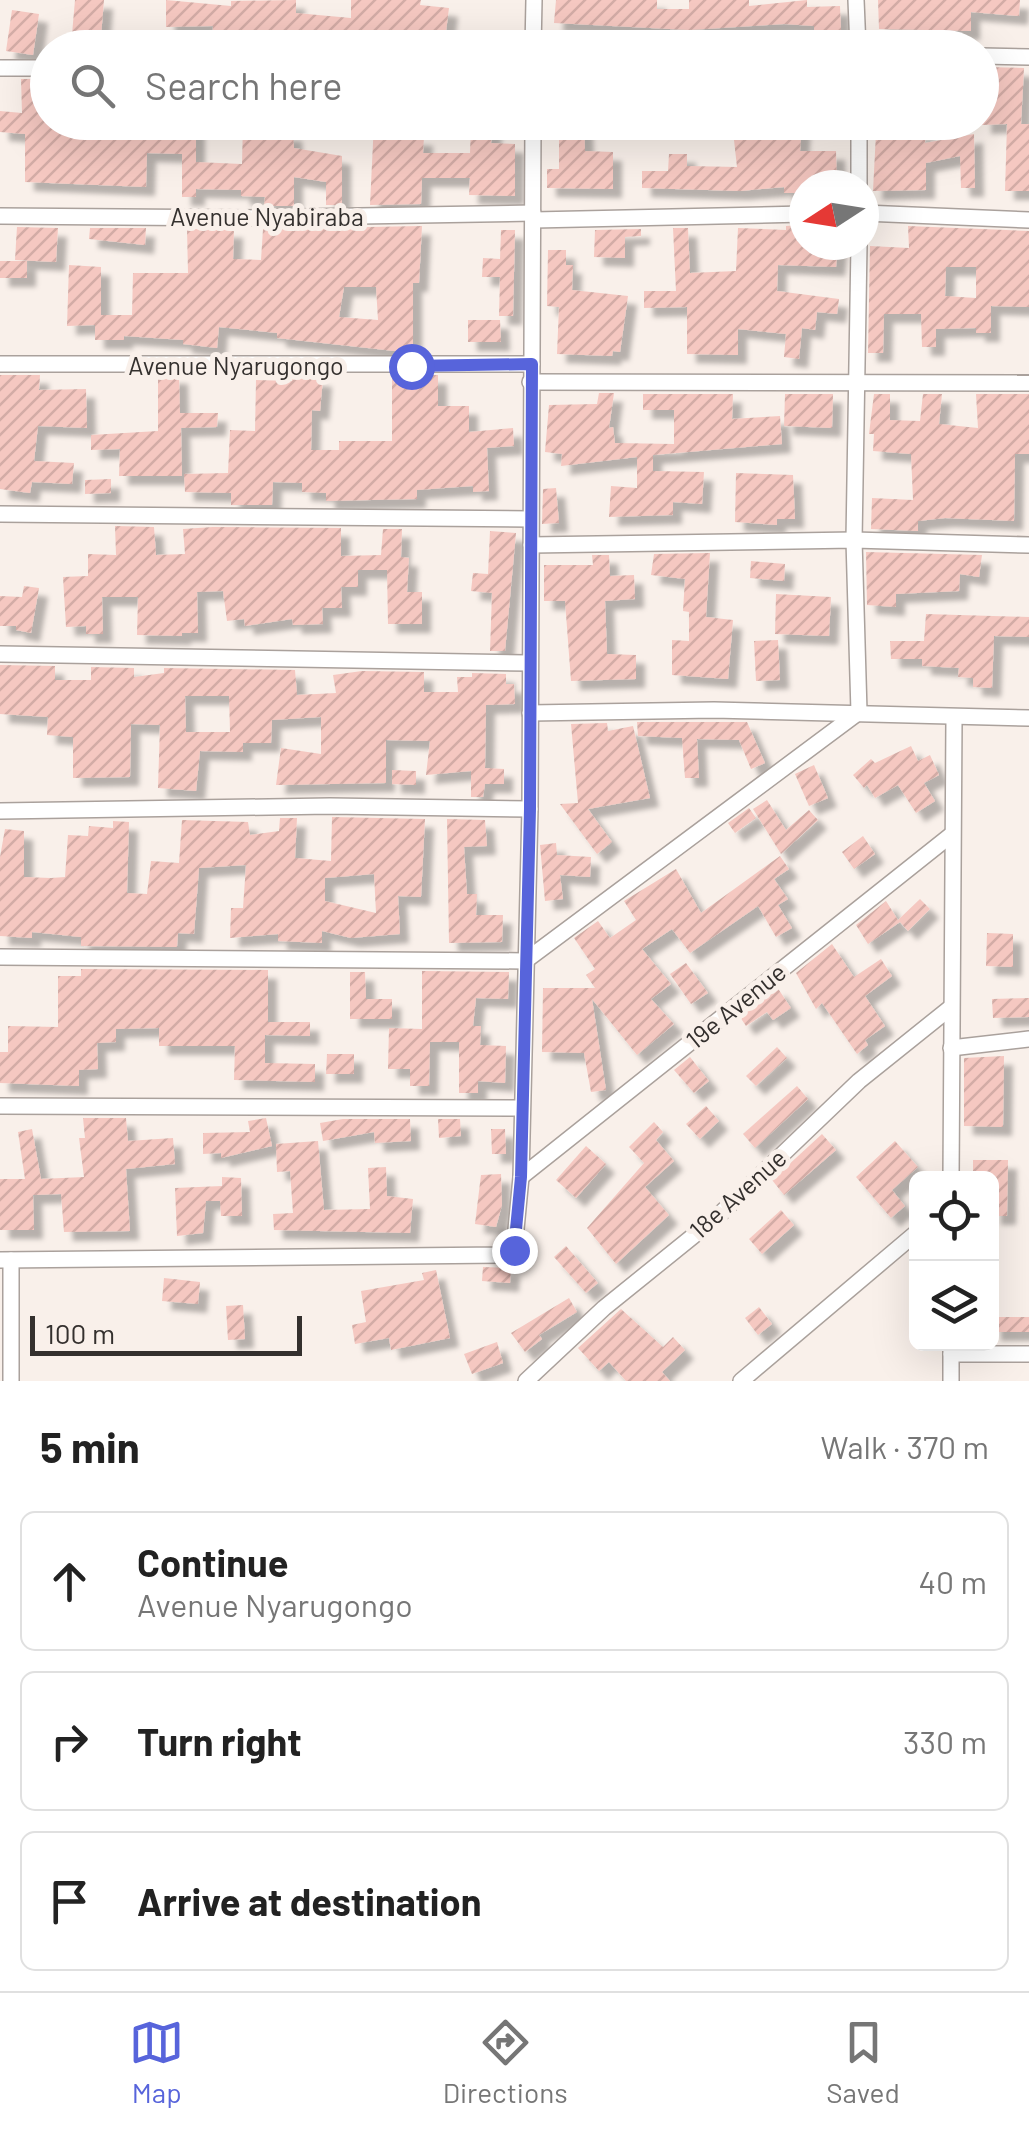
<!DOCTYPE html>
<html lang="en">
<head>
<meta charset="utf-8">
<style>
  body { margin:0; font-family:Barlow,sans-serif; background:#f6f6f6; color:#222 }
  .controls { position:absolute; right:30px; bottom:30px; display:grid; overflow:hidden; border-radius:15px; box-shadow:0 10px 40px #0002 }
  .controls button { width:90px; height:90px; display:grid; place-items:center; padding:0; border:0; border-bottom:2px solid #e0e0e0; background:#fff; color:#222; font:50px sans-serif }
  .compass { position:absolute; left:789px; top:170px; width:90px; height:90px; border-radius:50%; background:#fff; box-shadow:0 10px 40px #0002; rotate:258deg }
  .scale { position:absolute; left:30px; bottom:25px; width:272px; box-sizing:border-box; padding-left:10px; border:5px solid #34302e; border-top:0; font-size:28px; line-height:35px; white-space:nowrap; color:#34302e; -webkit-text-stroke:8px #f9f0ea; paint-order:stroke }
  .stop { position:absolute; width:30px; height:30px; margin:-22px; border:8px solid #5764db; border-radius:50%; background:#fff }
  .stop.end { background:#5764db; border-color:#fff; box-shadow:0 2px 10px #0008 }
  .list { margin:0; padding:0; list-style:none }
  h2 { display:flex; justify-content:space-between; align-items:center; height:130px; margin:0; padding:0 40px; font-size:42px }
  h2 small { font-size:32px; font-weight:400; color:#767676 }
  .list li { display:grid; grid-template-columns:65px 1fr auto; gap:30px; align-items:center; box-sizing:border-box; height:140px; margin:0 20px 20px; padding:0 20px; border:2px solid #e0e0e0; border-radius:15px }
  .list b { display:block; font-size:38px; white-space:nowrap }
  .list p { margin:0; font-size:32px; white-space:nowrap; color:#767676 }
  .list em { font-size:32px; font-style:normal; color:#767676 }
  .icon { flex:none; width:55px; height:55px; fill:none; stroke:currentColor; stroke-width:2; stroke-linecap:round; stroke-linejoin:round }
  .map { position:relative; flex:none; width:1029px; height:1381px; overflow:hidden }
  .search { position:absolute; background:#fff; box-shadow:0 10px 40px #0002; left:30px; right:30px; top:30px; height:110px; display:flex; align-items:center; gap:25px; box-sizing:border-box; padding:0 35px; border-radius:55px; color:#767676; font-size:38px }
  .sheet { height:610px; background:#fff }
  nav { display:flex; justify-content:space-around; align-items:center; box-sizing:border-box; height:140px; border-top:2px solid #e0e0e0; background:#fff; font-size:28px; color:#767676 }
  nav a { display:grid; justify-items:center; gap:5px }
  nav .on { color:#5764db }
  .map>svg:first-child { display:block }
</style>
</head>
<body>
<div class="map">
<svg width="1029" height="1381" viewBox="0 0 1029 1381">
  <defs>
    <pattern id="building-hatch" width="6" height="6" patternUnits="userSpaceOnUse" patternTransform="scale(2.5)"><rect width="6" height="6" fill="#f5c8c1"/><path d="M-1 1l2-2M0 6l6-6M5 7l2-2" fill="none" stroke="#d3aca6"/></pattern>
    <filter id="shadow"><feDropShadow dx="9" dy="9" stdDeviation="2.5" flood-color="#0004"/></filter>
  </defs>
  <rect width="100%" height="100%" fill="#f9f0ea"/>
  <g fill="url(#building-hatch)" fill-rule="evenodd" filter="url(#shadow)">
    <polygon points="75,0 104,0 100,47 71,46"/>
    <polygon points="166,0 231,6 231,1 296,0 296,13 351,18 351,0 421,0 420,5 449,8 444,47 375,48 376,32 327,31 325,48 277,48 277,33 243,32 243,48 212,48 213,26 166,27"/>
    <polygon points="556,0 657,0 657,9 689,9 689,0 749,0 749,6 807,0 807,7 840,6 841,31 814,32 814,26 784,24 689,30 554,23"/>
    <polygon points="878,0 1020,0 1019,16 971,12 971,31 879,29"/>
    <polygon points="12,10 39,14 33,55 6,51"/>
    <polygon points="984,67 1024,68 1021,124 1029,124 1029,191 1005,191 1007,124 982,125"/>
    <polygon points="21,79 43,79 48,122 88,122 86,137 182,137 183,122 196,122 196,162 242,164 243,122 270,122 270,132 293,132 294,148 342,156 342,205 326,205 326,182 294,177 294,206 264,206 265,197 241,196 241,190 196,189 196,197 182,197 182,154 147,153 146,187 25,182 25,134 0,132 0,111 22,113"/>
    <polygon points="374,122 396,122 394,136 424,137 423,153 470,153 471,122 494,122 491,143 515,144 515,196 469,195 470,178 422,178 421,204 370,205"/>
    <polygon points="732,122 802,122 800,151 836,151 837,185 804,185 804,193 784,193 784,187 740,191 642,188 642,171 668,171 669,154 687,154 687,166 737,167"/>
    <polygon points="559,124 584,124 585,151 613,152 613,189 547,188 547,169 559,169"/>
    <polygon points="926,131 925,143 974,134 975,188 961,188 960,156 926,163 926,190 873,191 876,133"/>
    <polygon points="803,225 802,245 838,245 836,267 778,265 777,291 839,299 837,314 817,312 815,330 802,328 799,359 784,357 786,334 738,329 738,355 687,354 687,307 644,308 644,291 676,291 673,228 688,228 690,273 736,271 738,228 786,230 786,226"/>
    <path d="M422,226l-3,57h-6v70l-136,-15v-5l-58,-6 -2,21 -34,-4v-4l-59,-4v4h-29v-15l-28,1 2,-61 32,2v48h31l1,-42h55l-1,-44h47l-1,30 28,1 2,-31zM344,287h32l2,33 -39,-3z"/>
    <path d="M908,226l121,5v76l-38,-1v27h-15v-5l-40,1v18h-14l-1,-33h-37l-1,39h-15l2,-107 39,2zM946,267h30v31l-31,-2z"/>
    <polygon points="17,227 58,228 56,262 15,260"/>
    <polygon points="90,228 146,228 145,245 89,239"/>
    <polygon points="641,229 641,236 625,237 625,258 594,257 595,230"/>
    <polygon points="501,230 515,230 513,316 499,316 500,277 482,277 483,258 500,259"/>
    <polygon points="548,250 566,250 566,265 573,265 572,290 628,296 620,352 613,351 612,356 557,354 559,307 547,306"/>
    <rect x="0" y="261" width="27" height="17"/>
    <polygon points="468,320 500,320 501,342 468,342"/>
    <polygon points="0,375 40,375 39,390 86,389 87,428 38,426 34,461 74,463 72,484 32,482 30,493 0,489"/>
    <polygon points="158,375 179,375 180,413 218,413 217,427 181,428 182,476 119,476 120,449 91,450 91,435 158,431"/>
    <polygon points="293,375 323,378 320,411 312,410 311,450 339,450 339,441 392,441 392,375 438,375 438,406 469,406 469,432 513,428 514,446 487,448 489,491 473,492 473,486 417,490 417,499 326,501 326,493 302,492 302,483 273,482 272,505 231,505 231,493 185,492 184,474 228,473 230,430 255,431 256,380 292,381"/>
    <polygon points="599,393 614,393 609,428 613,427 615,443 674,444 674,451 674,410 643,410 643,394 733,394 732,419 780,416 782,444 653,455 653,471 704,472 702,504 673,502 673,515 609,517 611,486 637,488 637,457 561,466 562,454 545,452 549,405 597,404"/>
    <polygon points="785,394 833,394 832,428 784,426"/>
    <polygon points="874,394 890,394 890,420 920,421 923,394 942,394 939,424 978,428 976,394 1029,394 1029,454 1015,454 1014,521 945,518 918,521 918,531 871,529 872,498 913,500 911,454 873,451 874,434 869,434"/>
    <polygon points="736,473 793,475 795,519 777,519 777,525 735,522"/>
    <polygon points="111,479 111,493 85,494 85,480"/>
    <polygon points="556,488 559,523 542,524 543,489"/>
    <polygon points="115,526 154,527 156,555 185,554 183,529 213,527 341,528 341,556 381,555 383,529 402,529 401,557 409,558 407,592 422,592 422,624 388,624 387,570 358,570 358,587 341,587 342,608 322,608 323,624 293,625 292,619 245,626 244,619 227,621 223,591 197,592 198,633 182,633 182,636 137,635 138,597 102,597 103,634 86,634 86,626 66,627 63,577 88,576 88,554 116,555"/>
    <polygon points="490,531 516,533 505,651 490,651 492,593 471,591 473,573 488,574"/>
    <polygon points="866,552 982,555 979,577 960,574 959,591 896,594 896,607 867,605"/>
    <polygon points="710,553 706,617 733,620 728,679 672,675 672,640 689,641 689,612 683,611 685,579 651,575 654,554"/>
    <polygon points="592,555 609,555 610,576 634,575 635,599 605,601 607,654 636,655 636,679 571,681 565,601 544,601 544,565 593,565"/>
    <polygon points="751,561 785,564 784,581 750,578"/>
    <polygon points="24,586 39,588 31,633 16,630 16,626 0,626 0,596 22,597"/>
    <polygon points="776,594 831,597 829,636 775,634"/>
    <polygon points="926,614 1029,617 1029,637 994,636 992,688 973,687 973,678 958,677 959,668 922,666 922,659 891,659 890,641 924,641"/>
    <polygon points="778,640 780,680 756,681 754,641"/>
    <path d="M0,665l55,1v14h36v-13l43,1v9l30,-4v-5l131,2 2,25 39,-2 -3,-18 29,-4 62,1v20h34l-1,-15h15v-4l34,1v10h8l1,20 -29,1 -1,63 19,1v15h-19l-2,13h-12v-26l-45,4 4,-34 -44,-1v43l-110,2 5,-37 40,6v-37l-49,3 -1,23h-28v9l-43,-1 -4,40 -38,-3 2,-63 -29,-1 -1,53 -57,1v-41l-26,-2 1,-18 -48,-3zM185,696h44l1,36h-44z"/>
    <polygon points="637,722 747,722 765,763 751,769 739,740 697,739 699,778 685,778 682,738 638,736"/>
    <polygon points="607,723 608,731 633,726 650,798 588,809 612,842 597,854 560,804 578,803 571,724"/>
    <polygon points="911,746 918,761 930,755 939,775 924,783 935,801 916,813 898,785 875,798 867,785 864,788 853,775 871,759 875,763"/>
    <polygon points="814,765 828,798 809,806 795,774"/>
    <polygon points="392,770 416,771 416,785 392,784"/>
    <polygon points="767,800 786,830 809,810 818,820 781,854 753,809"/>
    <polygon points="749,808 756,818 735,833 728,823"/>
    <path d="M332,817l93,2 -4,78 -23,-1 2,38 -49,4 -29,-7v12l-44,-2v-7l-48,4 1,-30h12l3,-43 -47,3 -5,66 -16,-1 -1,14 -96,-1v-9l-49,-5v6l-32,-2v-79l5,-28 19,2v46l27,1 14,-1 3,-42 20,1 1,-10 24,2v-7l16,1 -2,71 20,1 4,-33 28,2 3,-43 66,2 2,13 29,-4 1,-13h17l-2,40 36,3zM374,874l2,39 -51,-12v-23z"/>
    <polygon points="447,819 485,820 487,846 464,847 467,894 477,894 476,915 503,915 502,942 449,943"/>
    <polygon points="863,836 875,854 854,869 842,852"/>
    <polygon points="556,843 557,855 591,857 590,877 560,875 563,899 545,901 540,845"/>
    <polygon points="780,856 789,869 774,879 788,899 778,905 792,928 776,937 758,906 690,953 672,929 642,949 671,984 651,999 674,1024 637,1055 592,999 606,1090 591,1092 584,1053 542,1052 543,988 595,988 586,975 595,969 574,938 598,921 610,938 636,920 624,901 676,869 701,913"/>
    <polygon points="920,899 930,909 908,931 900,922 868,944 856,925 886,901 898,920"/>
    <polygon points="987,933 1013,934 1013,967 986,966"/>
    <polygon points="832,944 854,977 881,959 892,976 865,996 885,1026 865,1040 868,1045 857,1054 822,1003 816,1009 796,973"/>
    <polygon points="686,963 708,993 691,1004 670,974"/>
    <polygon points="81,969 268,970 268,1022 310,1022 310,1036 265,1035 265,1063 315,1064 315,1082 234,1080 235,1046 159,1046 159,1028 116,1029 116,1042 97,1043 98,1069 79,1070 79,1086 0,1083 0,1052 8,1052 8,1026 58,1027 58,976 81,976"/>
    <polygon points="422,971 509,972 508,999 476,998 473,1026 481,1026 480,1045 506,1046 505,1083 478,1081 478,1093 459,1093 459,1042 430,1042 429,1086 410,1086 410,1069 388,1069 389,1028 422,1029"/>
    <polygon points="350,972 365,972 366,999 392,999 392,1019 350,1019"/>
    <polygon points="777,987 791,1008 773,1020 767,1012 746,1026 740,1017"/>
    <polygon points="1029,998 1029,1017 993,1018 992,999"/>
    <polygon points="777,1047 787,1058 756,1086 746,1076"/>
    <polygon points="327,1054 354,1054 354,1074 326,1074"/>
    <polygon points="1004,1056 1003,1127 964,1126 964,1058"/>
    <polygon points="690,1057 709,1081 694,1093 674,1070"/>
    <polygon points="797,1086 808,1099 755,1148 743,1134"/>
    <polygon points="706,1106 719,1121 700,1139 686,1124"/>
    <polygon points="83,1118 126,1118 128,1141 173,1138 175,1164 126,1169 130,1231 64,1232 61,1194 33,1195 34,1230 0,1230 0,1179 25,1179 18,1132 32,1129 41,1179 84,1177 79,1138 85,1138"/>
    <polygon points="266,1118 272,1146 221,1158 221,1153 203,1154 203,1133 250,1132 248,1121"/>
    <polygon points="343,1119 410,1119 411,1141 375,1143 374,1132 323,1141 320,1123"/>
    <polygon points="438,1119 460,1119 461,1136 439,1138"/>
    <polygon points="654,1122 663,1132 656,1140 674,1161 645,1187 669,1215 616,1264 587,1228 644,1163 629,1147"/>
    <polygon points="491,1129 505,1129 506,1154 492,1154"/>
    <polygon points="822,1134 836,1150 784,1195 772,1180"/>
    <polygon points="318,1141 324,1210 370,1209 368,1168 386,1167 387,1196 413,1199 410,1233 274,1230 273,1214 293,1213 290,1171 277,1172 276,1144"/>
    <polygon points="895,1141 918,1167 892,1190 905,1206 891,1218 856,1177"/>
    <polygon points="586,1146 606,1164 576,1198 556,1180"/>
    <polygon points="973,1160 1008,1160 1007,1216 992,1216 992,1178 973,1178"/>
    <polygon points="501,1174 502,1205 496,1227 475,1224 481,1175"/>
    <polygon points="222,1177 241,1178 242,1216 221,1216 220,1201 206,1201 203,1233 177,1236 175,1188 222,1186"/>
    <polygon points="781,1210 794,1225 762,1254 749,1239"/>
    <polygon points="566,1246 598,1283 586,1293 554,1257"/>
    <polygon points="483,1267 511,1268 510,1283 482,1281"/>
    <polygon points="436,1270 450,1338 391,1350 389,1338 355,1344 352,1325 366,1322 361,1291 424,1280 422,1273"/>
    <polygon points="164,1278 200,1282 198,1304 162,1301"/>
    <polygon points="569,1298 577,1312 539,1335 542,1339 525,1352 511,1333"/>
    <polygon points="243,1305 245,1339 228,1340 226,1306"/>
    <polygon points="759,1307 772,1324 758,1335 745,1318"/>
    <polygon points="621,1309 663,1347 673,1337 685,1350 662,1372 670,1381 626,1381 609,1362 599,1371 578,1348"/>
    <rect x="992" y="1317" width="37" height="15"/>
    <polygon points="497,1342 503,1363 472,1374 464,1354"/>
  </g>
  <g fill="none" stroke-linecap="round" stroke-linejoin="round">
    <g stroke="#aaa19c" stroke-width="18">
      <g id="street">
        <polyline points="856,0 858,48"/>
        <polyline points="533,48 534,0"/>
        <polyline points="982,56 1029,57"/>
        <polyline points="0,68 48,68"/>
        <polyline points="859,122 859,185"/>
        <polyline points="864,213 1029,220"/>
        <polyline points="0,216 244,218 533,213"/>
        <polyline points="534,220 804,214"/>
        <polyline points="0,364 532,364"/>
        <polyline points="530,382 1029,383"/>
        <polyline points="0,514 530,519"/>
        <polyline points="531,545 854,540 1029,545"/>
        <polyline points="0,654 529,663"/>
        <polyline points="530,713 714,710 1029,718"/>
        <polyline points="0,811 330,806 530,809"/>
        <polyline points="0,957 525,961 859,712 854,540 859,245"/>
        <polyline points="951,1048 1029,1039"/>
        <polyline points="0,1106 521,1108"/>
        <polyline points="521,1177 951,835"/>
        <polyline points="951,1178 954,719"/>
        <polyline points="0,1260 502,1255 514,1250 521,1177 530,809 533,122"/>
        <polyline points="951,1354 1029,1354"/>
        <polyline points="11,1381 11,1260"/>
        <polyline points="526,1381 604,1308 718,1216 859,1081 950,1008"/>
        <polyline points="741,1381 916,1233"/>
        <polyline points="951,1381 951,1344"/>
      </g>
    </g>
    <use href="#street" stroke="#fff" stroke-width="15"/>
  </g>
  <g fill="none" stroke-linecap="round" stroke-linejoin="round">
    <polyline stroke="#5764db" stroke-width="12" points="411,366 532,364 530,809 521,1177 514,1250"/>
  </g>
  <g text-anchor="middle" stroke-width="10" stroke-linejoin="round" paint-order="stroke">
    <g font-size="25" fill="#34302e" stroke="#f9f0ea">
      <text x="267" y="226">Avenue Nyabiraba</text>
      <text x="236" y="375">Avenue Nyarugongo</text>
      <text transform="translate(736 1006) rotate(-39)" y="9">19e Avenue</text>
      <text transform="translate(738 1194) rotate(-42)" y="9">18e Avenue</text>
    </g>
  </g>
</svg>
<div class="controls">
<button><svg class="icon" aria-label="locate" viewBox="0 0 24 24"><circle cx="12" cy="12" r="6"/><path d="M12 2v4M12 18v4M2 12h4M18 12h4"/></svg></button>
<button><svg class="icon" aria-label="layers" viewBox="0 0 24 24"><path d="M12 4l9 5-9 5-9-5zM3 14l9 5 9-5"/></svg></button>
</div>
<svg class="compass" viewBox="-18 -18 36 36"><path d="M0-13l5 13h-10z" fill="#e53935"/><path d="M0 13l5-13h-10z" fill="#767676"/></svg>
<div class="scale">100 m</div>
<div class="stop" style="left:411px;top:366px"></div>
<div class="stop end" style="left:514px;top:1250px"></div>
<div class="search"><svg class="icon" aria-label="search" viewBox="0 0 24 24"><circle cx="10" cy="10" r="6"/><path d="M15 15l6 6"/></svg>Search here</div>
</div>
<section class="sheet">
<h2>5 min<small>Walk · 370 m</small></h2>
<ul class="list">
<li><svg class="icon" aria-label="ahead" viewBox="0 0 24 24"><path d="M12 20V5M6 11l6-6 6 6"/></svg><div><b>Continue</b><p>Avenue Nyarugongo</p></div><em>40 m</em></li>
<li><svg class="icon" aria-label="right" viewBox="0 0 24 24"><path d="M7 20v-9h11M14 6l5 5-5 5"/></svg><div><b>Turn right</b></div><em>330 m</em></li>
<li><svg class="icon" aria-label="arrive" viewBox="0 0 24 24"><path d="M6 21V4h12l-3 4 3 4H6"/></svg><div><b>Arrive at destination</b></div></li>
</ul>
</section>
<nav>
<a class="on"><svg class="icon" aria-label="map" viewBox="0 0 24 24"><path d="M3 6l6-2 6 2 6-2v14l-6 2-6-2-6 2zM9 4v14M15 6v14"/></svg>Map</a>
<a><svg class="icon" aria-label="directions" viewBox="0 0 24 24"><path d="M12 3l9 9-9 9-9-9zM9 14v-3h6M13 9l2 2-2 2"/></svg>Directions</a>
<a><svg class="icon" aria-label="saved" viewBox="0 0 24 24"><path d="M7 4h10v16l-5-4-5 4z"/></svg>Saved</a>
</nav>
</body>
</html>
